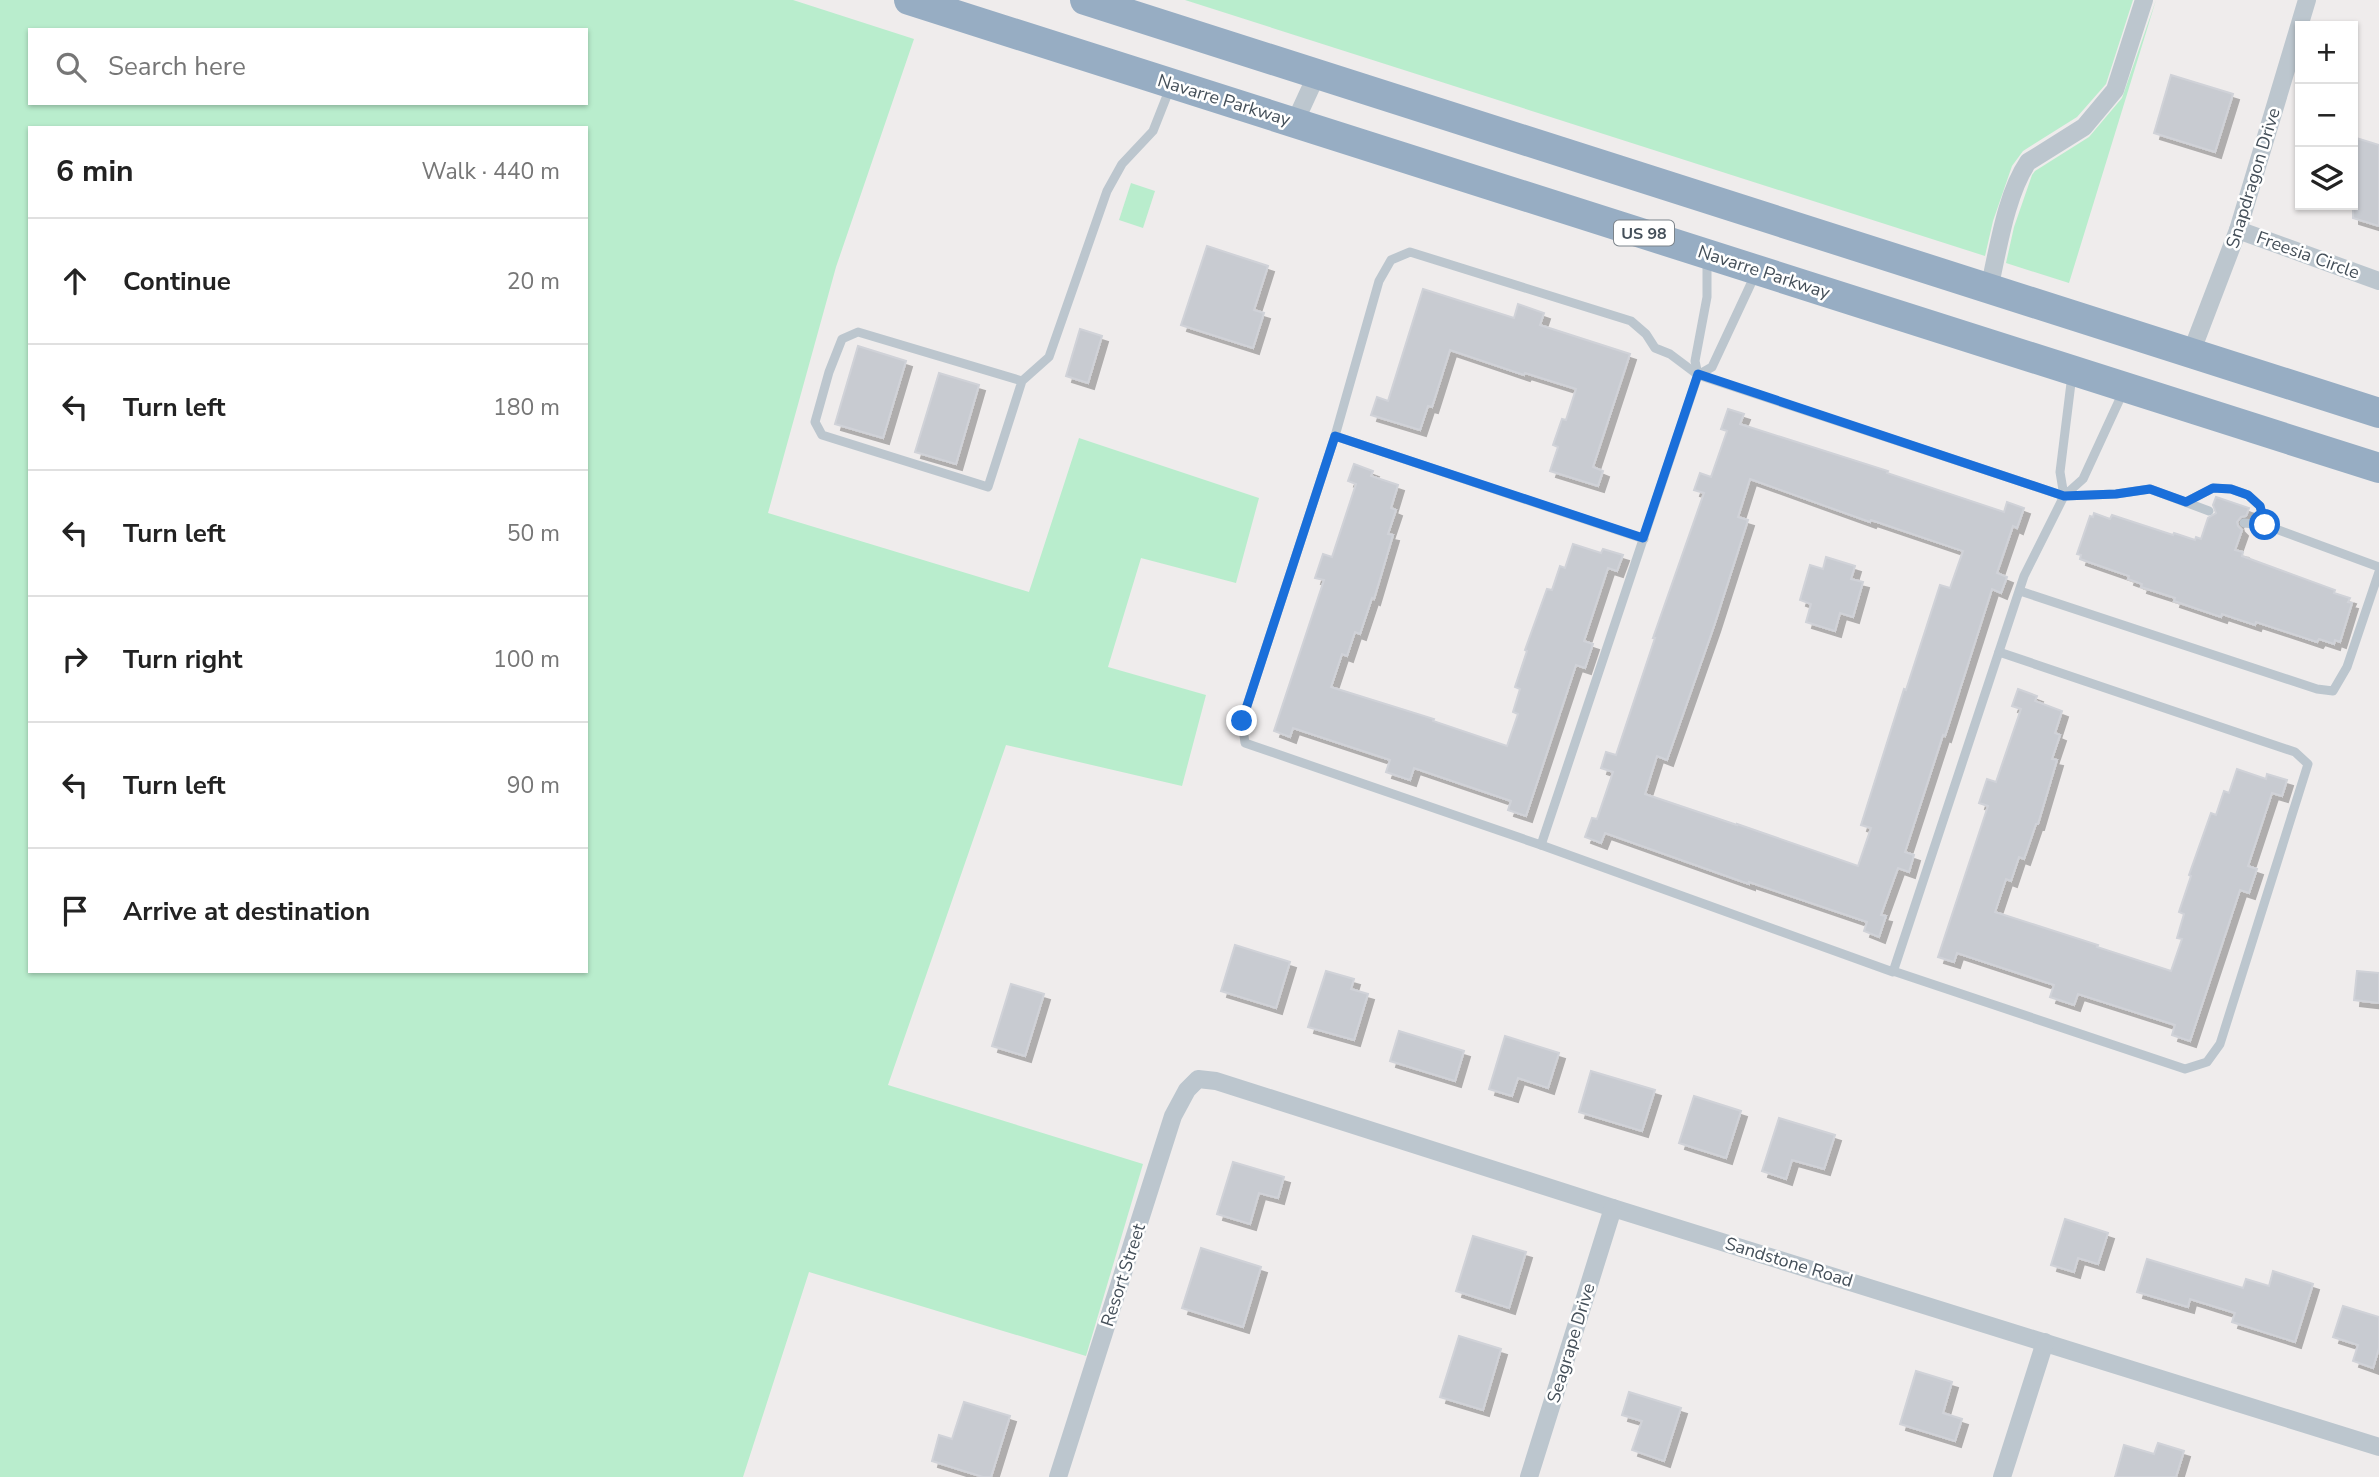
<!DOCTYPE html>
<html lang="en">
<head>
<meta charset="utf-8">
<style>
  body { margin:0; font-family:"Nunito Sans",sans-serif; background:#f6f6f6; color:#222 }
  .controls { position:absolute; right:21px; top:21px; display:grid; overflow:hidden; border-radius:0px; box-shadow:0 2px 5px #0004 }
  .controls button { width:63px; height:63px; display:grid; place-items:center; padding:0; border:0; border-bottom:2px solid #e0e0e0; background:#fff; color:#222; font:35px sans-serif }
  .stop { position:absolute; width:21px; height:21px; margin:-16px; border:5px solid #1a6fda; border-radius:50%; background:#fff }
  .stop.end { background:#1a6fda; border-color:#fff; box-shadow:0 2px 7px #0008 }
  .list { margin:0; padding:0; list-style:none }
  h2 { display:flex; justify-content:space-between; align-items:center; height:91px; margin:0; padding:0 28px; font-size:30px }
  h2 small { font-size:23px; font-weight:400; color:#767676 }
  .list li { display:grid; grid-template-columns:46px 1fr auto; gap:21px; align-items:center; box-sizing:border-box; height:126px; padding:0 28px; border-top:2px solid #e0e0e0 }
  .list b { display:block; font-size:26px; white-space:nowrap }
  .list em { font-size:23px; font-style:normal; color:#767676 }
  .icon { flex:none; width:38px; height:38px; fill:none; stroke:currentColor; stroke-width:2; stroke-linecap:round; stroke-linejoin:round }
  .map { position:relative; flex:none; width:2379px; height:1477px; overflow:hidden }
  .search { position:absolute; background:#fff; box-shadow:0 2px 5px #0004; left:28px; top:28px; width:560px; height:77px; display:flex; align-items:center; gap:18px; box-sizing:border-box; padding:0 24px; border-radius:0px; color:#767676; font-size:26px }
  .panel { position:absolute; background:#fff; box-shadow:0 2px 5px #0004; left:28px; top:126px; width:560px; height:847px; border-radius:0px }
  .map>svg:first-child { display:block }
</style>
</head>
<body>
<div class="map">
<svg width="2379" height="1477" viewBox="0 0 2379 1477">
  <defs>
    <filter id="shadow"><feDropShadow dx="6" dy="6" stdDeviation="0" flood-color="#0004"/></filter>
  </defs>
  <rect width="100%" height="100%" fill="#efecec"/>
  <g fill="#b9edcd" fill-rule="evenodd">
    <path d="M0,0h793l121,39 -78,228 -68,246 261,79 50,-154 180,60 -23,85 -95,-25 -33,109 98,28 -24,91 -176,-41 -118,340 255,79 -57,192 -277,-84 -66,205h-743zM30,30h556v73h-556zM30,128h556v843h-556z"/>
    <polygon points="1185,0 2133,0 2106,84 2077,117 2023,151 2012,166 1993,221 1985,256"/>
    <polygon points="2156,0 2069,283 2006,263 2014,227 2032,175 2035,171 2089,137 2122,98"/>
    <polygon points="1131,183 1155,191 1143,228 1119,220"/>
  </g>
  <g fill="#c8cbd1" stroke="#d0d2d8" stroke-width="2" fill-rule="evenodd" filter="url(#shadow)">
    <polygon points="2171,75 2233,94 2215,152 2154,133"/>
    <polygon points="2353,137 2379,145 2379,226 2353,218"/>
    <polygon points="1207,246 1268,266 1254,310 1264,313 1253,348 1181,325"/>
    <polygon points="1423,289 1514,318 1518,304 1544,313 1540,325 1630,354 1593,467 1603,471 1598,486 1550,471 1558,447 1553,445 1562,419 1566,420 1576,389 1525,373 1524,375 1450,350 1432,407 1428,406 1420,430 1371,415 1377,397 1388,401"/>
    <polygon points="1080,329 1102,336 1088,383 1066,376"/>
    <polygon points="858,346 906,361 883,438 835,424"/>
    <polygon points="939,373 979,385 956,464 915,452"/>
    <path d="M1728,409l16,5 -4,10 148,47 -1,2 117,39 3,-10 17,6 -7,20 -4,-2 -16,47 10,4 -6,16 -9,-4 -47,147 -2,-1 -38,117 9,3 -5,17 -11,-4 -17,47 5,1 -7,21 -15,-6 3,-9 -118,-40v2l-144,-51 -4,10 -16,-6 7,-19 5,1 16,-47 -12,-4 5,-16 10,3 39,-117h-2l51,-145 -10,-3 6,-17 11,4 16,-46 -6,-2zM1750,479l120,43 1,-2 92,31 -13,37 -10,-3 -34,105 -2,-1 -43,136 10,3 -13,38 -121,-42v1l-92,-31 12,-38 10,4 47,-134 34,-106 -10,-3z"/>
    <polygon points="1354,464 1373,471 1371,476 1398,485 1391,508 1396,510 1388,534 1393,535 1374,599 1372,598 1360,634 1355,632 1347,656 1342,654 1331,687 1434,719 1433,721 1507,746 1518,714 1513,712 1520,689 1515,687 1527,651 1525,650 1547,589 1552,590 1560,566 1565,568 1573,544 1601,553 1603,549 1623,555 1617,571 1608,568 1584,641 1593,644 1585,668 1576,665 1526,816 1508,810 1511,801 1414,768 1410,780 1386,772 1390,760 1293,728 1290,737 1274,731 1324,580 1315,578 1323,554 1332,557 1356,484 1348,481"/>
    <polygon points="2216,497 2249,508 2246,516 2241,517 2237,522 2238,526 2242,530 2235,550 2243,552 2242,556 2335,590 2334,593 2350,598 2348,602 2352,603 2340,642 2335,640 2334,644 2319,639 2317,642 2256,622 2255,625 2222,614 2221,617 2174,601 2175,598 2141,587 2142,584 2128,579 2129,576 2080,559 2081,555 2077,554 2090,516 2093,517 2094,513 2110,519 2112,515 2173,535 2174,533 2195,540 2196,537 2201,539 2208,518 2216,513 2213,505"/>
    <polygon points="1826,557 1855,566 1851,579 1863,582 1853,617 1840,613 1835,631 1806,622 1811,604 1800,600 1810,565 1823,569"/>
    <polygon points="2018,689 2037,696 2035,701 2062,711 2055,733 2060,735 2052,759 2057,760 2038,824 2036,824 2024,859 2019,857 2011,881 2006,879 1995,912 2098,945 2097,947 2171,971 2182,939 2177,938 2184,914 2179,912 2191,876 2189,875 2211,813 2216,815 2224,791 2229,793 2237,769 2266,779 2267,774 2287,780 2282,796 2272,793 2248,866 2257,869 2249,893 2240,890 2190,1041 2172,1035 2175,1025 2078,994 2074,1005 2050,997 2054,985 1957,953 1954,962 1938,957 1988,806 1979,803 1987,779 1996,782 2021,709 2012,706"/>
    <polygon points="1235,945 1290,962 1276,1008 1221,991"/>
    <polygon points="1326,971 1354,979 1351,989 1368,994 1354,1040 1308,1027"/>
    <polygon points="2357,971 2379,973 2379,1003 2354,1000"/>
    <polygon points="1011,984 1044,994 1025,1056 992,1046"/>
    <polygon points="1399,1031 1464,1051 1455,1081 1390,1061"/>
    <polygon points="1505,1036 1559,1053 1548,1088 1518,1078 1512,1096 1489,1089"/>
    <polygon points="1591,1071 1655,1090 1642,1131 1579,1112"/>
    <polygon points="1694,1096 1741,1111 1726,1158 1679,1143"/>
    <polygon points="1779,1118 1835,1135 1824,1169 1792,1160 1786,1179 1762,1171"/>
    <polygon points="1233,1162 1284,1177 1278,1198 1259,1193 1250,1224 1217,1214"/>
    <polygon points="2065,1219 2108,1233 2098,1264 2078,1258 2074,1272 2051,1265"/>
    <polygon points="1473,1236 1526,1252 1509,1308 1456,1291"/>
    <polygon points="1201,1248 1261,1267 1243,1327 1182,1308"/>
    <polygon points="2147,1259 2243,1288 2246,1279 2269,1286 2273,1271 2313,1284 2295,1342 2232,1322 2235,1313 2190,1299 2188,1307 2137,1292"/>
    <polygon points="2343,1306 2379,1317 2379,1348 2373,1368 2353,1361 2358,1345 2333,1337"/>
    <polygon points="1459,1336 1501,1349 1483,1410 1440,1397"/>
    <polygon points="1916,1371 1952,1382 1943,1413 1962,1419 1955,1441 1900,1424"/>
    <polygon points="1629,1392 1681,1408 1664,1461 1632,1450 1642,1421 1622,1415"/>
    <polygon points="964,1402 1010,1416 991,1477 983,1477 932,1461 939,1435 952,1439"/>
    <polygon points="2158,1443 2184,1451 2176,1477 2115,1477 2124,1445 2154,1454"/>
  </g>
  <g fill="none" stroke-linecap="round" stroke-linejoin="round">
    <g stroke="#bcc6ce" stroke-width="9">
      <polyline points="1707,259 1707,297 1695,361 1698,375 1712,367 1755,275"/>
      <polyline points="2072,375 2060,472 2064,496 2083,479 2124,390"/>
      <polyline points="1022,381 858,332 842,339 829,372 815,422 822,435 988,487 1022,381 1049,357 1107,191 1122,164 1153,131 1170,88"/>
      <polyline points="1335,436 1379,281 1391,260 1410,252 1631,321 1646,334 1655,348 1670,354 1698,375 2064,496 2116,494 2150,489 2209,511"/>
      <polyline points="2186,502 2213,488 2231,489 2248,495 2260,506 2265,525"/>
      <polyline points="2244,523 2265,525 2379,567"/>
      <polyline points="1644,539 1335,436 1242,721 1245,743 1541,845 1893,972 2024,576 2064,496"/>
      <polyline points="2020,591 2317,689 2333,691 2347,667 2379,572"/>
      <polyline points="1541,845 1698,375"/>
      <polyline points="1893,971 2185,1069 2207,1062 2220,1044 2308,764 2295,752 1999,652"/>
    </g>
    <g stroke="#bcc6ce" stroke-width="18">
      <polyline points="1295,122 1317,74"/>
      <polyline points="2238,230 2379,281"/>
      <path d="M1989,289c9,-39 17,-95 39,-127l56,-35 31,-37 29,-90"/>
      <polyline points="2191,353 2238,230 2307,0"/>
      <polyline points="1058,1477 1173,1116 1187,1090 1198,1079 1216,1081 1613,1208 2379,1447"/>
      <polyline points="1529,1477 1613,1208"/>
      <polyline points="2002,1477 2045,1342"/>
    </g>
    <g stroke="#97adc3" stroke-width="30">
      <polyline points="909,0 2379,468"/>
      <polyline points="1085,0 2379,413"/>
    </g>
  </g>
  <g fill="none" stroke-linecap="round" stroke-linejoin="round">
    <polyline stroke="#1a6fda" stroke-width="9" points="1242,721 1335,436 1643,538 1698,374 2064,496 2116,494 2150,489 2186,502 2213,488 2231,489 2248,495 2260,506 2265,525"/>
  </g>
  <g text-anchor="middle" stroke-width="5" stroke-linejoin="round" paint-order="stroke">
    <rect fill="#fff" stroke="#7c848b" stroke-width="2" x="1614" y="220.5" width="60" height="25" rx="5"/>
    <g font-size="16" font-weight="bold" fill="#444f59">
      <text x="1644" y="239">US 98</text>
    </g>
    <g font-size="18" fill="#444f59" stroke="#fff">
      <text transform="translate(1224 100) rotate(17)" y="6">Navarre Parkway</text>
      <text transform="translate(2253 178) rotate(-73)" y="6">Snapdragon Drive</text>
      <text transform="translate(2308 255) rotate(20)" y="6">Freesia Circle</text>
      <text transform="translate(1764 272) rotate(18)" y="6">Navarre Parkway</text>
      <text transform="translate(1789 1262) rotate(17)" y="6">Sandstone Road</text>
      <text transform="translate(1123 1275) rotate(-72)" y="6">Resort Street</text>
      <text transform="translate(1571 1343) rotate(-73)" y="6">Seagrape Drive</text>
    </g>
  </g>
</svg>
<div class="controls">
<button>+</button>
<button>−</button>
<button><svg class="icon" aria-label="layers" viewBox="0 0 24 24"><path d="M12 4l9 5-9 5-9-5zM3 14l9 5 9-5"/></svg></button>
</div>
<div class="stop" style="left:2265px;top:525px"></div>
<div class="stop end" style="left:1242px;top:721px"></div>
<div class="search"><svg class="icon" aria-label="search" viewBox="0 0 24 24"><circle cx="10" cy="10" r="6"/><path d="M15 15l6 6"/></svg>Search here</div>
<section class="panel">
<h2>6 min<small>Walk · 440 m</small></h2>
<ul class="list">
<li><svg class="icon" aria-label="ahead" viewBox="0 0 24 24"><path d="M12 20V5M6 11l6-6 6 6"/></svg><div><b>Continue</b></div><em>20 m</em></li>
<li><svg class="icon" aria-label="left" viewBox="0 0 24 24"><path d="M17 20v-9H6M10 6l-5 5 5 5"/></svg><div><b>Turn left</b></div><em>180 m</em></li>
<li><svg class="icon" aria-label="left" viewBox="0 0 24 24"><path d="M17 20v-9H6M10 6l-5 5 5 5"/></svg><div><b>Turn left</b></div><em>50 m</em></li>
<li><svg class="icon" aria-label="right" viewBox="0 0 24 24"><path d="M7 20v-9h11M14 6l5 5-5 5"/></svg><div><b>Turn right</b></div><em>100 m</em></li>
<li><svg class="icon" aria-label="left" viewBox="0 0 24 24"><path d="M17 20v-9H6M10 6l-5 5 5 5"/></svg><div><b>Turn left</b></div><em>90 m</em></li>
<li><svg class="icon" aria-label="arrive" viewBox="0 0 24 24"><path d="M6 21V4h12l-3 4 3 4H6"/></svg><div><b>Arrive at destination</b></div></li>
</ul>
</section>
</div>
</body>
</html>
